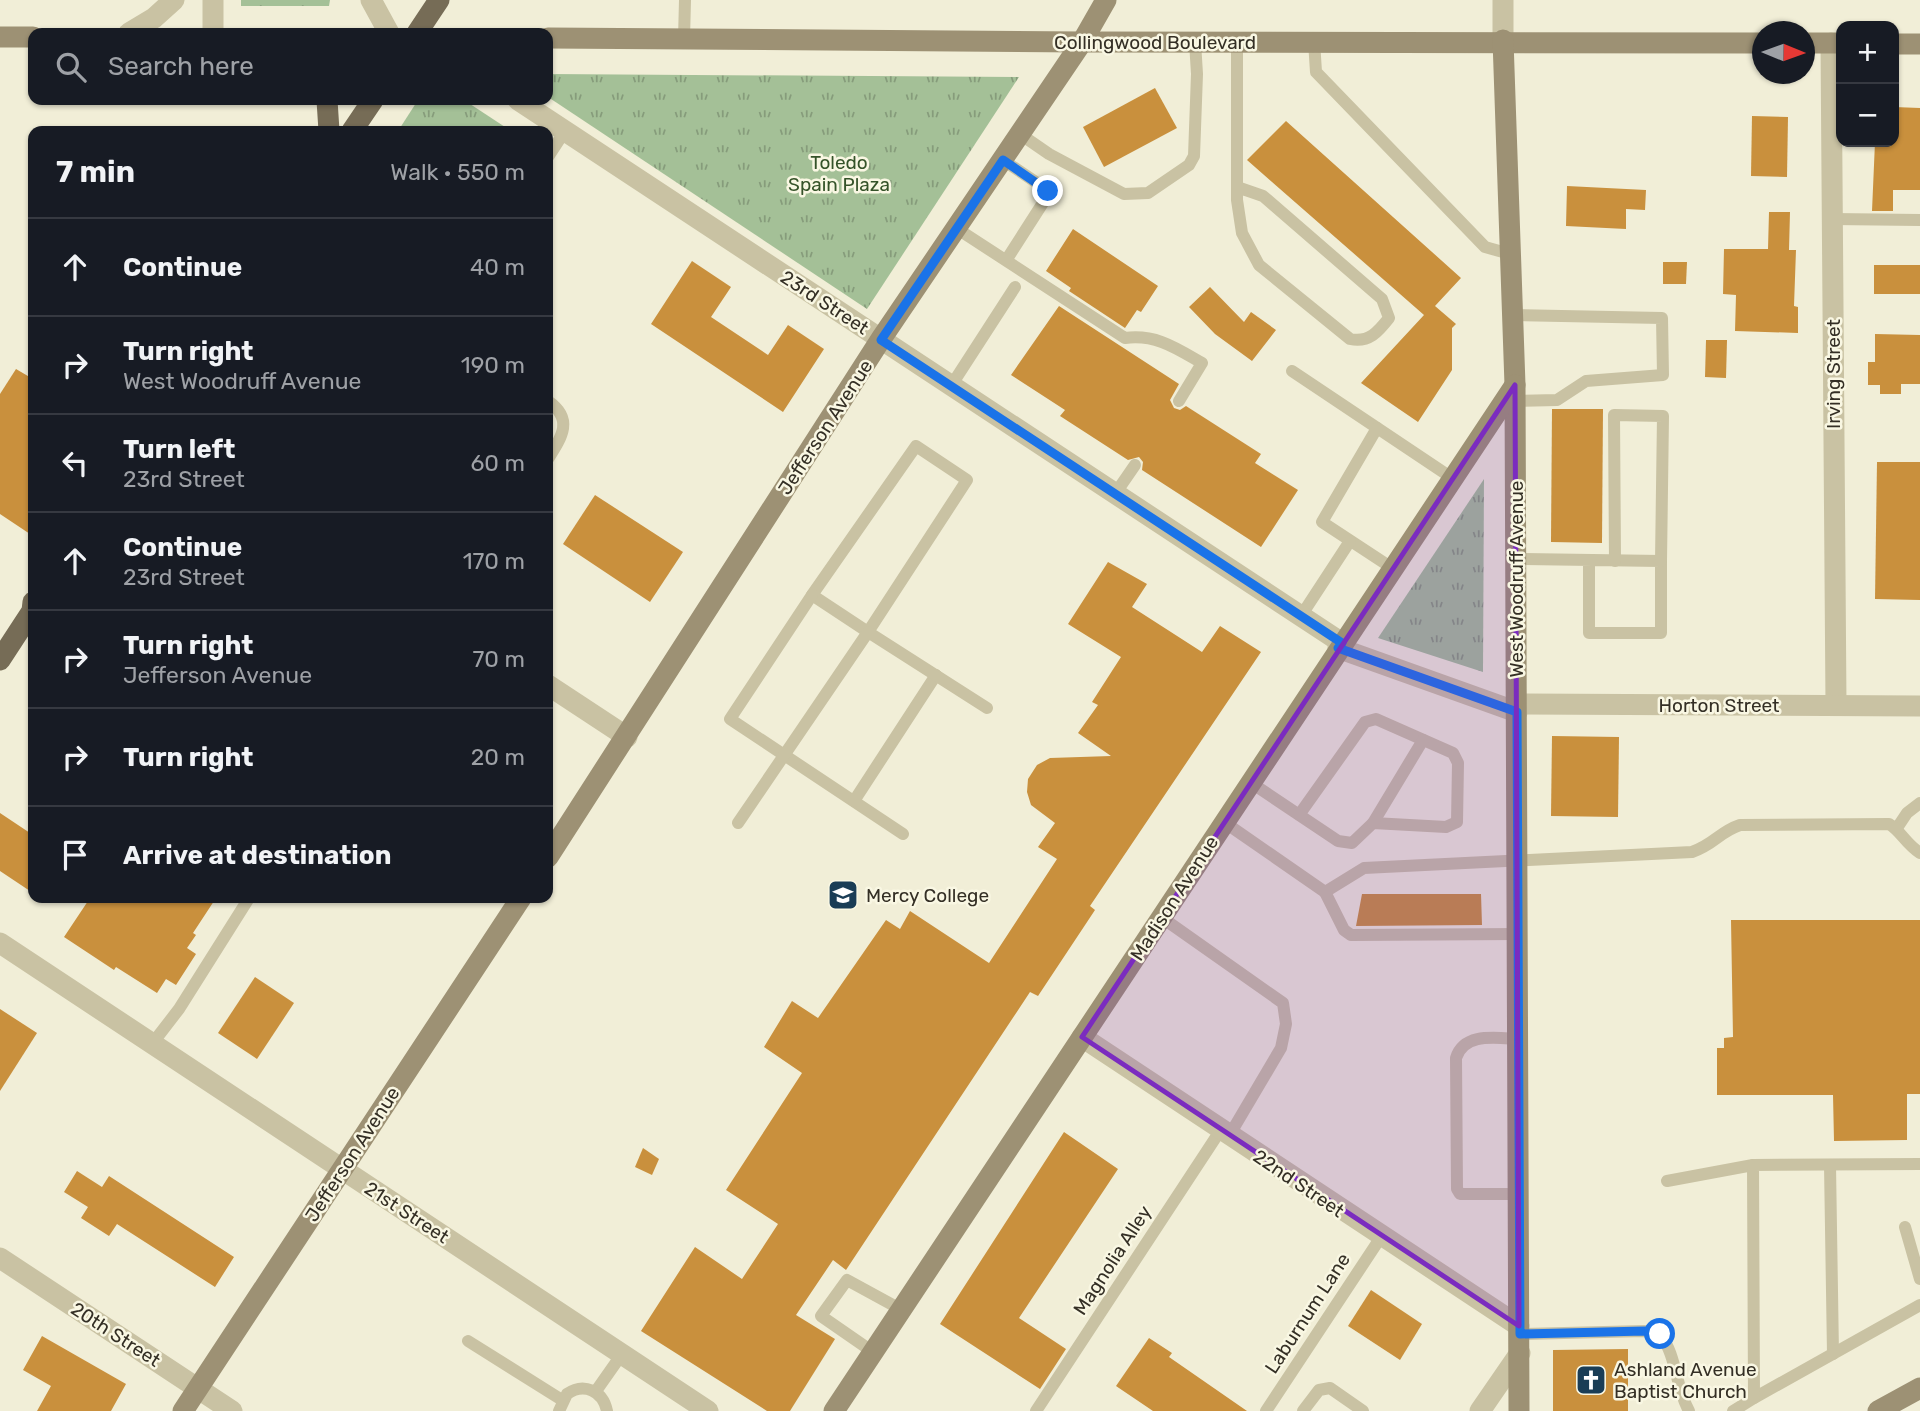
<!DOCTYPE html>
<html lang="en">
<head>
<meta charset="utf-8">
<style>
  body { margin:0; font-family:Rubik,sans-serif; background:#242831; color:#f1f3f6 }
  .controls { position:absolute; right:21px; top:21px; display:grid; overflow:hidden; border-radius:14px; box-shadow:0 2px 5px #0004 }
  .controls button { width:63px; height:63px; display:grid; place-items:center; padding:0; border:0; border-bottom:2px solid #363941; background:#171b24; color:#f1f3f6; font:35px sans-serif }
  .compass { position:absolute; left:1752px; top:21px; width:63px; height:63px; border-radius:50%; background:#171b24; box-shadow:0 2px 5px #0004; rotate:91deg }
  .stop { position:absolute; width:21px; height:21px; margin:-16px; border:5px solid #1a73e8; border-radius:50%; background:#fff }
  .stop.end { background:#1a73e8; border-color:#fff; box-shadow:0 2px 7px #0008 }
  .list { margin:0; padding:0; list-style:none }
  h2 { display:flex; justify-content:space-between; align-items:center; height:91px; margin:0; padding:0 28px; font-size:30px }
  h2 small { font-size:23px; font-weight:400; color:#9ea1a6 }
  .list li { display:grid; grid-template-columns:46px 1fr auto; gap:21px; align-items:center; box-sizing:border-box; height:98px; padding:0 28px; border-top:2px solid #363941 }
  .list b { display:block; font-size:26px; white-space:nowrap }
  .list p { margin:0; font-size:23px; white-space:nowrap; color:#9ea1a6 }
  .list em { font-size:23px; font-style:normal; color:#9ea1a6 }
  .icon { flex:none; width:38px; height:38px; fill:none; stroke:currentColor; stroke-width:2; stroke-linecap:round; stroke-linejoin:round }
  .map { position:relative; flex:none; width:1920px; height:1411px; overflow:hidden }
  .search { position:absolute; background:#171b24; box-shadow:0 2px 5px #0004; left:28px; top:28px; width:525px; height:77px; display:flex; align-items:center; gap:18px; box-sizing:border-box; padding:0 24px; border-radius:14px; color:#9ea1a6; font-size:26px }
  .panel { position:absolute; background:#171b24; box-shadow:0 2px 5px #0004; left:28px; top:126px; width:525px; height:777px; border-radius:14px }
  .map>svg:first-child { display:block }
</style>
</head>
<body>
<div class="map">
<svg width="1920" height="1411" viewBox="0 0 1920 1411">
  <defs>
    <pattern id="grass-tufts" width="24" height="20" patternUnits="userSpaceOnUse" patternTransform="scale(1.75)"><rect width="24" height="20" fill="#a4c097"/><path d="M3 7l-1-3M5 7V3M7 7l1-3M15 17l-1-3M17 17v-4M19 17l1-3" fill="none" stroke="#869c7b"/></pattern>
  </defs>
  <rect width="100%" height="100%" fill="#f1eed7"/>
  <g fill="url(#grass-tufts)">
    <polygon points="241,0 330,0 329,6 241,6"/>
    <polygon points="548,74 1019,77 867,309 548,97"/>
    <polygon points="418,100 464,100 511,131 398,131"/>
    <polygon points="1484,479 1483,672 1378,638"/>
  </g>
  <g fill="#c9903d">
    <polygon points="1155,88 1177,128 1104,167 1083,127"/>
    <polygon points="1894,107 1920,108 1920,190 1893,190 1893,211 1872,211 1875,142 1894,142"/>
    <polygon points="1752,116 1788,117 1787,177 1751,176"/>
    <polygon points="1286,121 1461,278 1435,306 1456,324 1452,328 1452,370 1418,422 1361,383 1424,315 1247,160"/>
    <polygon points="1567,186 1646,190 1645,210 1626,209 1626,229 1566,226"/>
    <polygon points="1769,212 1790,212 1789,250 1796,250 1794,306 1798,307 1798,333 1735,331 1736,295 1723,294 1724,249 1768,249"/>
    <polygon points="1073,229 1158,286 1141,312 1137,310 1125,328 1069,291 1071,288 1046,271"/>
    <polygon points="692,261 731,287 711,317 768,355 788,325 824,349 783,412 651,324"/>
    <polygon points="1663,262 1687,262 1686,284 1663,284"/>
    <rect x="1874" y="265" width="46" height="29"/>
    <polygon points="1210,287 1244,322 1251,312 1276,330 1252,361 1215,334 1189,307"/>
    <polygon points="1059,306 1179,384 1170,400 1174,408 1180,410 1186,406 1261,454 1255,463 1298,490 1261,547 1142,470 1143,462 1139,457 1128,460 1060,416 1065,410 1011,375"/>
    <polygon points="1875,334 1920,335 1920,384 1901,384 1901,394 1880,394 1880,385 1868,385 1868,362 1875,362"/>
    <polygon points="1706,340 1727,340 1726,378 1705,377"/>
    <polygon points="16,369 33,379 33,536 0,514 0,394"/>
    <polygon points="1552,409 1603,409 1602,543 1551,542"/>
    <polygon points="1877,462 1920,462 1920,600 1875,599"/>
    <polygon points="595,495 683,552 650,602 563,544"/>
    <polygon points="1108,562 1147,584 1132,607 1202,652 1220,626 1261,652 1090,906 1095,910 1038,996 1030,992 846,1270 833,1260 796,1315 835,1339 790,1411 767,1411 641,1331 695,1247 742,1279 778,1224 726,1190 802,1073 764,1047 792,1001 818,1018 886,920 900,929 910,911 989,963 1057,859 1038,847 1055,823 1031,805 1027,792 1028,779 1037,765 1050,758 1111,756 1078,733 1098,705 1092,702 1121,657 1068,624"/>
    <polygon points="1552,736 1619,737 1618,817 1551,816"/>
    <polygon points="0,813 33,835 33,893 0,871"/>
    <polygon points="1362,894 1481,894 1482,925 1356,926"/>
    <polygon points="90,898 216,898 193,933 196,935 187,948 196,954 176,985 166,979 157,993 116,967 114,970 64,937"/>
    <polygon points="1731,920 1920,920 1920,1094 1907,1094 1907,1140 1834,1141 1833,1095 1717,1095 1717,1048 1724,1048 1724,1038 1733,1037"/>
    <polygon points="255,977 294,1003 257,1059 218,1033"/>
    <polygon points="0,1009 37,1033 0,1091"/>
    <polygon points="1064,1132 1118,1169 1019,1318 1066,1349 1040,1389 940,1324"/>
    <polygon points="643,1148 659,1159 652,1175 635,1167"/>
    <polygon points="77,1171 102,1187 109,1176 234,1257 215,1287 117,1224 109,1236 81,1218 88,1207 64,1192"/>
    <polygon points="1371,1290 1422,1324 1400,1360 1348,1326"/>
    <polygon points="42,1336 126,1384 111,1411 37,1411 51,1386 23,1370"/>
    <polygon points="1149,1338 1172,1353 1169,1357 1247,1411 1153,1411 1116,1386"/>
    <polygon points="1628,1349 1628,1411 1553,1411 1553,1350"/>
  </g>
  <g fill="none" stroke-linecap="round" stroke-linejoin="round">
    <g stroke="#c9c2a3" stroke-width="12">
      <polyline points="684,39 685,0"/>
      <polyline points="1314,41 1316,72 1485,247 1510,254"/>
      <polyline points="1020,134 1049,154 1124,194 1148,193 1189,165 1194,156 1197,74 1195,42"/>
      <polyline points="548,157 565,131"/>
      <polyline points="1003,160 1046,189 1048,195 1007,259"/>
      <path d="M1237,187l26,9 119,103 7,19c-11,14 -20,25 -39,21l-91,-74 -17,-32 -5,-33v-158"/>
      <polyline points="1832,219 1920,220"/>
      <path d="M956,228l169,110c31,-4 51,10 77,25l-23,38"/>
      <polyline points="1512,315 1662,318 1663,375 1586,381 1557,400 1515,401"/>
      <polyline points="1292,371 1452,478"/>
      <polyline points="951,386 1015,287"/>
      <path d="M548,401c26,18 14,36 0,58"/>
      <polyline points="1377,428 1322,522 1392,568"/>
      <polygon points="916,446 967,480 868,632 812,595"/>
      <polyline points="1115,494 1135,465"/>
      <polyline points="1516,559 1661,561 1661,633 1589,633 1589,560"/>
      <polyline points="1615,561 1614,415 1663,416 1661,561"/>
      <polyline points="812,595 730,719 903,834"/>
      <polyline points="1301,616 1350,541"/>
      <polyline points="1250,782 1338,841 1352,843 1373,823 1446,827 1457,822 1458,763 1453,753 1376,719 1365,722 1299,815"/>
      <polyline points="854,801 936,675"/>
      <polyline points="1224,822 1325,892"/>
      <polyline points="738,823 868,632 987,708"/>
      <polyline points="1373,823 1423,740"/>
      <polyline points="1897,828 1907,813 1920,803"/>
      <polyline points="1161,917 1283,1003 1286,1024 1281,1048 1229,1136"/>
      <path d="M1518,934l-167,1 -7,-5 -19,-38 39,-24 328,-16c23,-8 27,-20 48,-27l149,-1c12,7 16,19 31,29"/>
      <path d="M1518,1039c-22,-1 -54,-7 -62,19l1,131 3,5h59"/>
      <polyline points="152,1044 179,1009 249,898"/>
      <polyline points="1830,1165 1833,1354"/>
      <polyline points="1667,1181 1753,1165"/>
      <polyline points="1905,1227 1920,1279"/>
      <path d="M1520,1334l124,-3 16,3c17,22 15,52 29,77"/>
      <polyline points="468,1341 562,1400"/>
      <polyline points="873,1352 821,1316 847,1280 902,1310"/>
      <polyline points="596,1391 622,1354"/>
      <polyline points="1754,1398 1920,1305"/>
      <path d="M559,1411l8,-17c17,-12 36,-3 40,17"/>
      <polyline points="1036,1411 1220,1131"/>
      <polyline points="1266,1411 1381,1237"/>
      <polyline points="1303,1411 1319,1390 1330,1388 1363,1411"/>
      <polyline points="1733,1411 1754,1398 1753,1165 1920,1164"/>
    </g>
    <g stroke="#c9c2a3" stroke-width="21">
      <polyline points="213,0 213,33"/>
      <polyline points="371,0 389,33"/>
      <polyline points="129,33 154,18 174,0"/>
      <polyline points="1503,40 1503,0"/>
      <polyline points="1831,43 1836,705"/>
      <polyline points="518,100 1342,643"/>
      <polyline points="1338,648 1517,712"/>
      <polyline points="548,685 627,737"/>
      <polyline points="1517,704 1920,706"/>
      <polyline points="0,943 708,1411"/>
      <polyline points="1082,1037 1519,1326"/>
      <polyline points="0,1258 232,1411"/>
      <polyline points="1480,1411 1520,1353"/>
    </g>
    <g stroke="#9d9174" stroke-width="21">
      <polyline points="0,37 33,37"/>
      <polyline points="548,38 1082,42 1762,43"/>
      <polyline points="1503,40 1515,385 1519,1411"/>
      <polyline points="1804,43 1841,43"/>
      <polyline points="1894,44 1920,44"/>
      <polyline points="548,857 881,339 1082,42 1106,0"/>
      <polyline points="183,1411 521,898"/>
      <polyline points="834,1411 1515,385"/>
      <polyline points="1878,1411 1920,1388"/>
    </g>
    <g stroke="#766c56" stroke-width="21">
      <polyline points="417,33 439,0"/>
      <polyline points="327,100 329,131"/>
      <polyline points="352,131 373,100"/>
      <polyline points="0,660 32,611 33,602"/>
    </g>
  </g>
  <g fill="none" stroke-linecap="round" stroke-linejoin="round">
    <polyline stroke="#1a73e8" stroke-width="9" points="1048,191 1003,160 881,340 1342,643 1338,648 1517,712 1520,1334 1644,1331 1660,1334"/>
  </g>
  <path fill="#7b2cbf" fill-opacity="0.2" stroke="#7b2cbf" stroke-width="5" stroke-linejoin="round" d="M1515,385l4,941 -437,-289z"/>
  <defs>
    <g id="university-square" transform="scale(1.575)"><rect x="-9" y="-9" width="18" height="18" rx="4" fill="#1a3d56" stroke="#f9f7e3"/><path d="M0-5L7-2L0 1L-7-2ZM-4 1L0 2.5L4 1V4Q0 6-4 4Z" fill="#fff"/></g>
    <g id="church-square" transform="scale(1.575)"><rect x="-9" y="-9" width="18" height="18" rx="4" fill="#1a3d56" stroke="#f9f7e3"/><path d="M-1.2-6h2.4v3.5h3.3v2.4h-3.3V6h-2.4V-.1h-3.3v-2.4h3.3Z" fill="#fff"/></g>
  </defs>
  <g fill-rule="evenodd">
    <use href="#university-square" x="843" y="895"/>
    <use href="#church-square" x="1591" y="1380"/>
  </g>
  <g text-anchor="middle" stroke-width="5" stroke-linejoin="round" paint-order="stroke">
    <g font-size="19" fill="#342f25" stroke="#f9f7e3">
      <text x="1155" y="49">Collingwood Boulevard</text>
      <text transform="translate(825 302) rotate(33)" y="7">23rd Street</text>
      <text transform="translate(1833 374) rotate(-90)" y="7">Irving Street</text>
      <text transform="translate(825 427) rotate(-57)" y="7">Jefferson Avenue</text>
      <text transform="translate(1516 579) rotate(-90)" y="7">West Woodruff Avenue</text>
      <text x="1719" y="712">Horton Street</text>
      <text transform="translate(1174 898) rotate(-57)" y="7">Madison Avenue</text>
      <text transform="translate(352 1154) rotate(-57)" y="7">Jefferson Avenue</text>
      <text transform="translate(1299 1183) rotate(34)" y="7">22nd Street</text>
      <text transform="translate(407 1212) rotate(33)" y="7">21st Street</text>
      <text transform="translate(1112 1260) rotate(-57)" y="7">Magnolia Alley</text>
      <text transform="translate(1307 1313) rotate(-57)" y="7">Laburnum Lane</text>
      <text transform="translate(116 1334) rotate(33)" y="7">20th Street</text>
    </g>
    <g font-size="19" fill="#355329" stroke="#f9f7e3">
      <text x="839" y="169">Toledo<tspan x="839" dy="22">Spain Plaza</tspan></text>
    </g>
    <g font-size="19" fill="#342f25" stroke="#f9f7e3" text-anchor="start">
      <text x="866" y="902">Mercy College</text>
      <text x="1614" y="1376">Ashland Avenue<tspan x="1614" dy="22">Baptist Church</tspan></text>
    </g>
  </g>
</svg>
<div class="controls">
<button>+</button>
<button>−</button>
</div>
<svg class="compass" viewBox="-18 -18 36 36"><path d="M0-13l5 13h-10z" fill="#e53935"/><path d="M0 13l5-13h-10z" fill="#9ea1a6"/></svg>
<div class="stop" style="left:1660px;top:1334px"></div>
<div class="stop end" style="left:1048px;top:191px"></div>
<div class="search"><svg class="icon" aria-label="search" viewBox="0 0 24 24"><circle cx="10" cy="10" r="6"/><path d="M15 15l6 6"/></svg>Search here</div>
<section class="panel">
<h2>7 min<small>Walk · 550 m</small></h2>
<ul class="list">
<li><svg class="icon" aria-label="ahead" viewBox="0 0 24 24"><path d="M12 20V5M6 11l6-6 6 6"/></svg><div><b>Continue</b></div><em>40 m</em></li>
<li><svg class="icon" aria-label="right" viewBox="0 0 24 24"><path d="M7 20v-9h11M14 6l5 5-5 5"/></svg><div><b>Turn right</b><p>West Woodruff Avenue</p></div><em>190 m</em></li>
<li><svg class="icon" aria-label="left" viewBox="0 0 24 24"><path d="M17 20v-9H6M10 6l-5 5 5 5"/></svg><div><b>Turn left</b><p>23rd Street</p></div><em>60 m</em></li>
<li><svg class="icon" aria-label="ahead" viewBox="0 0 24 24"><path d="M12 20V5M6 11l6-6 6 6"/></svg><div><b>Continue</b><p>23rd Street</p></div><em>170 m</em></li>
<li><svg class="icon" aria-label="right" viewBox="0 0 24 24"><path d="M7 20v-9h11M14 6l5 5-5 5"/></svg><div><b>Turn right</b><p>Jefferson Avenue</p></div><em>70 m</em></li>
<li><svg class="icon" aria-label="right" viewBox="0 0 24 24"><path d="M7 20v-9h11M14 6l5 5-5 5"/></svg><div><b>Turn right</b></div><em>20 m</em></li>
<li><svg class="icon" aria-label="arrive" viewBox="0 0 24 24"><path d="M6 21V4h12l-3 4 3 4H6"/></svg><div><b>Arrive at destination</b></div></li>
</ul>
</section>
</div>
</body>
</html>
